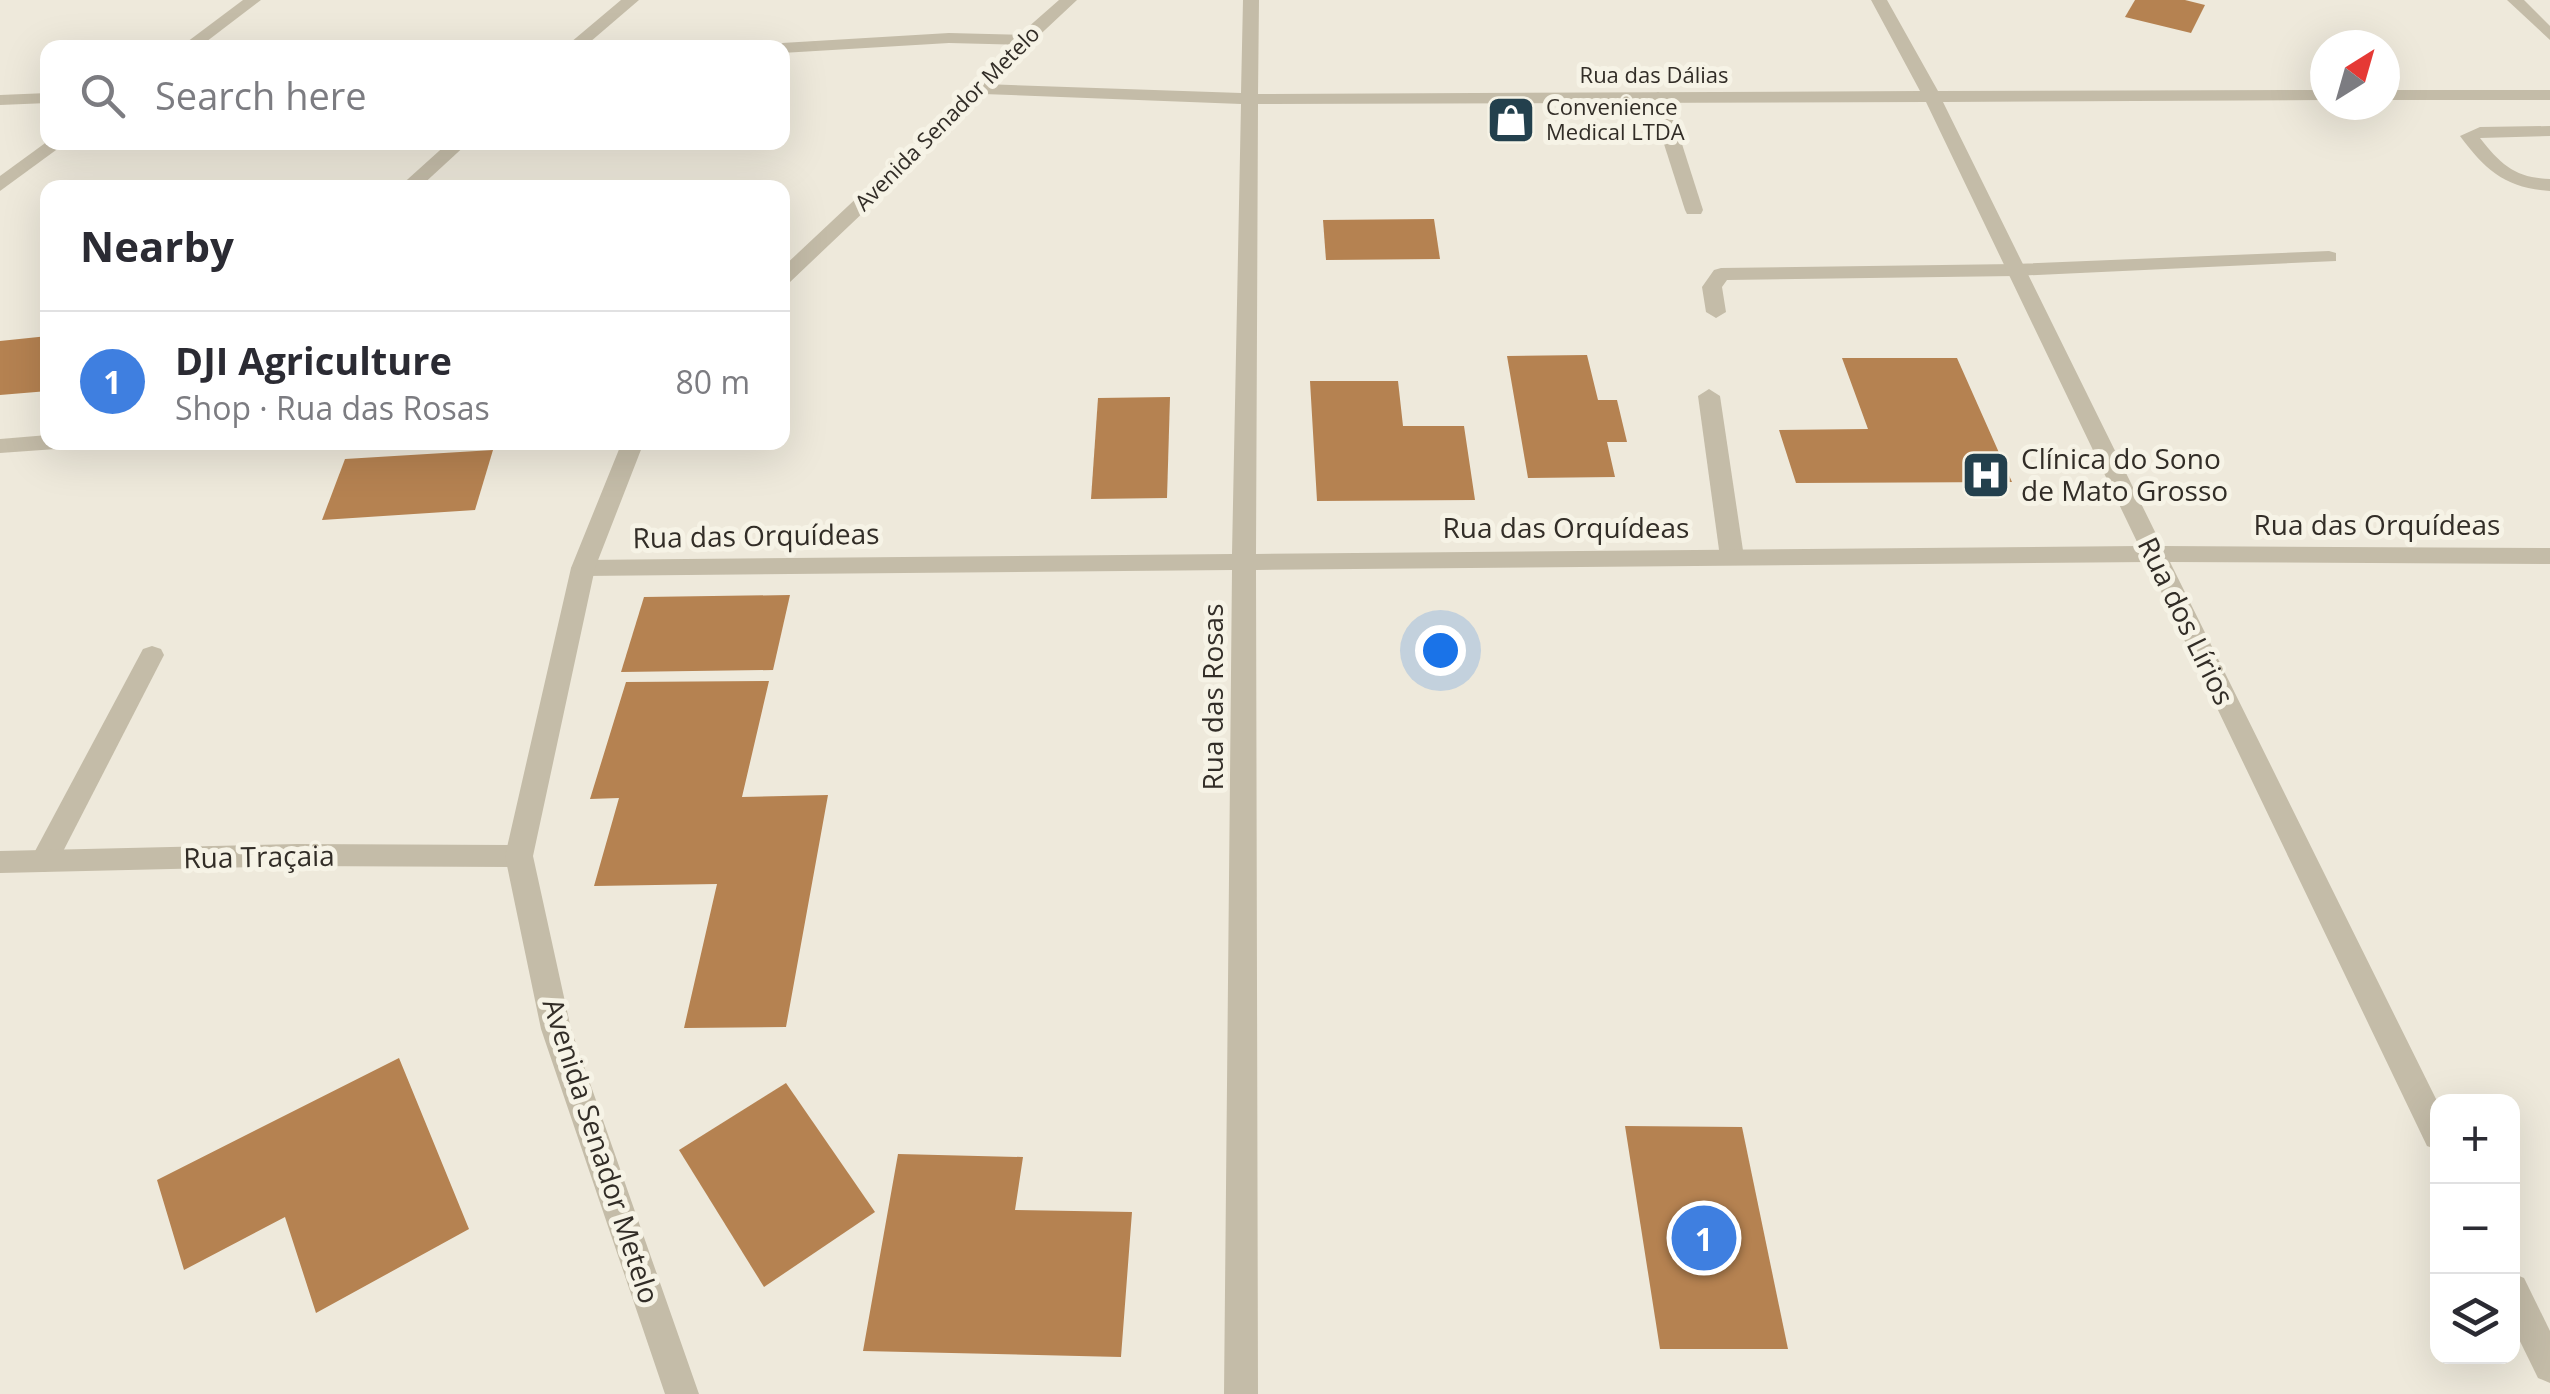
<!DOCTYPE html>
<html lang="en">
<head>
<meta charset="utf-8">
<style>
  body { margin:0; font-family:"Open Sans",sans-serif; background:#f2f2f3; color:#2b2b33 }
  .controls { position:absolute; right:30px; bottom:30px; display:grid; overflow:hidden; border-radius:20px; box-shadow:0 10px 40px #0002 }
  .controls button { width:90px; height:90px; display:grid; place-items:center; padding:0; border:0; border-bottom:2px solid #e1e1e2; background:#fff; color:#2b2b33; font:50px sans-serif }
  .compass { position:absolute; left:2310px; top:30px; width:90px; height:90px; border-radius:50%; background:#fff; box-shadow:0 10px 40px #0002; rotate:37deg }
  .you { position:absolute; left:1440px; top:650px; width:35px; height:35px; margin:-25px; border:8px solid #fff; border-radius:50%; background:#1a73e8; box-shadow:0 0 0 15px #1a73e833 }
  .badge { display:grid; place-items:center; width:65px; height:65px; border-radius:50%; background:#23404d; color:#fff; font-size:32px; font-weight:700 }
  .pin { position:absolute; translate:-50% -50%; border:5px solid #fff; box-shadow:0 2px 10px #0006 }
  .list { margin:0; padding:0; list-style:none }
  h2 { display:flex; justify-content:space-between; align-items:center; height:130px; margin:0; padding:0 40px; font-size:42px }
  h2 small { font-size:32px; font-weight:400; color:#7c7c81 }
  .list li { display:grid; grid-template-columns:65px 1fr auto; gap:30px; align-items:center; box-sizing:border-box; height:140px; padding:0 40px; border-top:2px solid #e1e1e2 }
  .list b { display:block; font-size:38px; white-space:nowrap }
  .list p { margin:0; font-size:32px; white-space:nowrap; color:#7c7c81 }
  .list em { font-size:32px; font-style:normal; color:#7c7c81 }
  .icon { flex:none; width:55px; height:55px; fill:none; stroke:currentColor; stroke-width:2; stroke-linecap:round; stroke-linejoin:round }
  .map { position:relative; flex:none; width:2550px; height:1394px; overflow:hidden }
  .search { position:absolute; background:#fff; box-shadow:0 10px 40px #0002; left:40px; top:40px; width:750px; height:110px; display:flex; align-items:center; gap:25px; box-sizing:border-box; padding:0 35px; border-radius:20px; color:#7c7c81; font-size:38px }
  .panel { position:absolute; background:#fff; box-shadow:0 10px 40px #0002; left:40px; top:180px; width:750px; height:270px; border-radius:20px }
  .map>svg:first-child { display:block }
</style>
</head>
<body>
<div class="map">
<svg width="2550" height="1394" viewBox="0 0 2550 1394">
  <rect width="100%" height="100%" fill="#eee9db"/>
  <g fill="#b58251">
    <polygon points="2135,0 2185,0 2205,5 2191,33 2125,17"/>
    <polygon points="1434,219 1440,259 1326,260 1323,220"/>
    <polygon points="48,336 48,391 0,395 0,341"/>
    <polygon points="1587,355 1598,400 1617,400 1627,442 1607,442 1615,477 1528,478 1507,356"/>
    <polygon points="1842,358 1957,358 2012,482 1796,483 1779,430 1868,429"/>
    <polygon points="1310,381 1398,381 1403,426 1464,426 1475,500 1317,501"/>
    <polygon points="1170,397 1167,498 1091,499 1098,398"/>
    <polygon points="493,450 475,510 322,520 345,459"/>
    <polygon points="790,595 773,670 621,672 644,597"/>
    <polygon points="769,681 742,797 828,795 786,1027 684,1028 717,884 594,886 619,798 590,799 626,682"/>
    <polygon points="399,1058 469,1229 316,1313 285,1217 184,1270 157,1180"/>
    <polygon points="786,1083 875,1212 764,1287 679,1150"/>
    <polygon points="1625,1126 1742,1127 1788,1349 1660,1349"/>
    <polygon points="898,1154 1023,1157 1015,1210 1132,1212 1121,1357 863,1351"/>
  </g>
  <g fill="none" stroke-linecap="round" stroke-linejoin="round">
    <g fill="#c4bca8" fill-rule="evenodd">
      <polygon points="1658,92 1667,97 1703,210 1701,214 1687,214 1685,210 1649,97"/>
      <path d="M2550,126v10l-70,2c21,27 36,40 70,41v12c-44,-3 -64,-20 -90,-55l20,-9z"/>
      <polygon points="2329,251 2336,253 2336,261 2015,276 1727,280 1722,287 1726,312 1716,318 1706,312 1702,287 1714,270 1721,268 2015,264"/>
      <polygon points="1709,389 1720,396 1744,557 1732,565 1720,557 1698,396"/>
      <polygon points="152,646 161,649 164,655 54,869 44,872 34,869 30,861 34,853 143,649"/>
    </g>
    <g fill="#c4bca8" fill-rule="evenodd">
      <polygon points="243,0 261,0 198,48 179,48"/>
      <polygon points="621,0 639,0 583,48 564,48"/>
      <path d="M1243,0h16l-1,94 662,-3 -49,-91h16l51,91 387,-1v10l-382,2 219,444 388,2v16l-380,-2 268,541v47l-11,-4 -280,-584 -891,8 2,824h-34l8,-824 -649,6 -12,-8 12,-8 649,-6 9,-450 -258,-10 -9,-5 9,-5 258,9zM1926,102l213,444 -883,8 2,-450z"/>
      <polygon points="2507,0 2524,0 2550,26 2550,40"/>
      <polygon points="949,33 1024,35 1032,40 1024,45 949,43 782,53 782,48 774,48 782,43"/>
      <rect x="2385" y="90" width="165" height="10"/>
      <polygon points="48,93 48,103 0,105 0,95"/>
      <polygon points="48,141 67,142 0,191 0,176"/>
      <polygon points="449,142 469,142 419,188 398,188"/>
      <polygon points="48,435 48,442 67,442 56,449 0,453 0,439"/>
      <polygon points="297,844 519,845 529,848 533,856 529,864 519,867 297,866 0,873 0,851"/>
      <polygon points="2512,1273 2524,1278 2550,1331 2550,1383 2538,1378 2512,1325"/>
    </g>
    <g fill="#c4bca8" fill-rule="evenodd">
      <polygon points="1059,0 1077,0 1030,44 989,93 789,283 782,285 782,268 977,85 1018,36"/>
      <polygon points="622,442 644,442 595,568 533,856 571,1029 699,1394 665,1394 541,1029 505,856 571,568"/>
    </g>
  </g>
  <defs>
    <g id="shop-square" transform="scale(2.5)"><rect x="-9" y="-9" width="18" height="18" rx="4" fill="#23404d" stroke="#f6f3e6"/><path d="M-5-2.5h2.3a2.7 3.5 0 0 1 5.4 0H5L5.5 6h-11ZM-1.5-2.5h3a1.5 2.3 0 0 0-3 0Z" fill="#fff"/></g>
    <g id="hospital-square" transform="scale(2.5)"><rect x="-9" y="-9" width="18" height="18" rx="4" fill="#23404d" stroke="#f6f3e6"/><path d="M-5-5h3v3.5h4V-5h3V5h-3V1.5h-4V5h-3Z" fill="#fff"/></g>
  </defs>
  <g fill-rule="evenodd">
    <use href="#shop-square" x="1511" y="120"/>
    <use href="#hospital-square" x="1986" y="475"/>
  </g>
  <g text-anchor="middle" stroke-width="10" stroke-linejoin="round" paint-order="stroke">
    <g font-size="22" fill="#322d27" stroke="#f6f3e6">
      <text x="1654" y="83">Rua das Dálias</text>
      <text transform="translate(947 118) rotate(-45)" y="8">Avenida Senador Metelo</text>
    </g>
    <g font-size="22" fill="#322d27" stroke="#f6f3e6" text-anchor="start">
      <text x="1546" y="115">Convenience<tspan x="1546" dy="25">Medical LTDA</tspan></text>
    </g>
    <g font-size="28" fill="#322d27" stroke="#f6f3e6" text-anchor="start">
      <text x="2021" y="469">Clínica do Sono<tspan x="2021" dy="32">de Mato Grosso</tspan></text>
    </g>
    <g font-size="28" fill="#322d27" stroke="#f6f3e6">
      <text x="2377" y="535">Rua das Orquídeas</text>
      <text x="1566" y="538">Rua das Orquídeas</text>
      <text transform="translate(756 536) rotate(-1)" y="10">Rua das Orquídeas</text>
      <text transform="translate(2186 621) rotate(64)" y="10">Rua dos Lírios</text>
      <text transform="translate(1213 697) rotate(-90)" y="10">Rua das Rosas</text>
      <text transform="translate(259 857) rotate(-1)" y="10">Rua Traçaia</text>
      <text transform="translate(601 1151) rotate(72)" y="10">Avenida Senador Metelo</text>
    </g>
  </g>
</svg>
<div class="controls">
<button>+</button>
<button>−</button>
<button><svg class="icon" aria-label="layers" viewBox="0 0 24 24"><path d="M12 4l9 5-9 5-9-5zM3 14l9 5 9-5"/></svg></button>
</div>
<svg class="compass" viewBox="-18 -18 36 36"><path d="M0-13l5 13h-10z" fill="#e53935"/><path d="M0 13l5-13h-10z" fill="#7c7c81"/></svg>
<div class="you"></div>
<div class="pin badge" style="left:1704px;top:1238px;background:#3f7fe0">1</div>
<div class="search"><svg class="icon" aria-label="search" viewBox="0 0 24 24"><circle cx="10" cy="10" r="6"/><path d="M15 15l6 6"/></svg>Search here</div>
<section class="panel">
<h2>Nearby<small></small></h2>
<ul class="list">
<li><span class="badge" style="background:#3f7fe0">1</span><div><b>DJI Agriculture</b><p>Shop · Rua das Rosas</p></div><em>80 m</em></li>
</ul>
</section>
</div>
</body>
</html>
